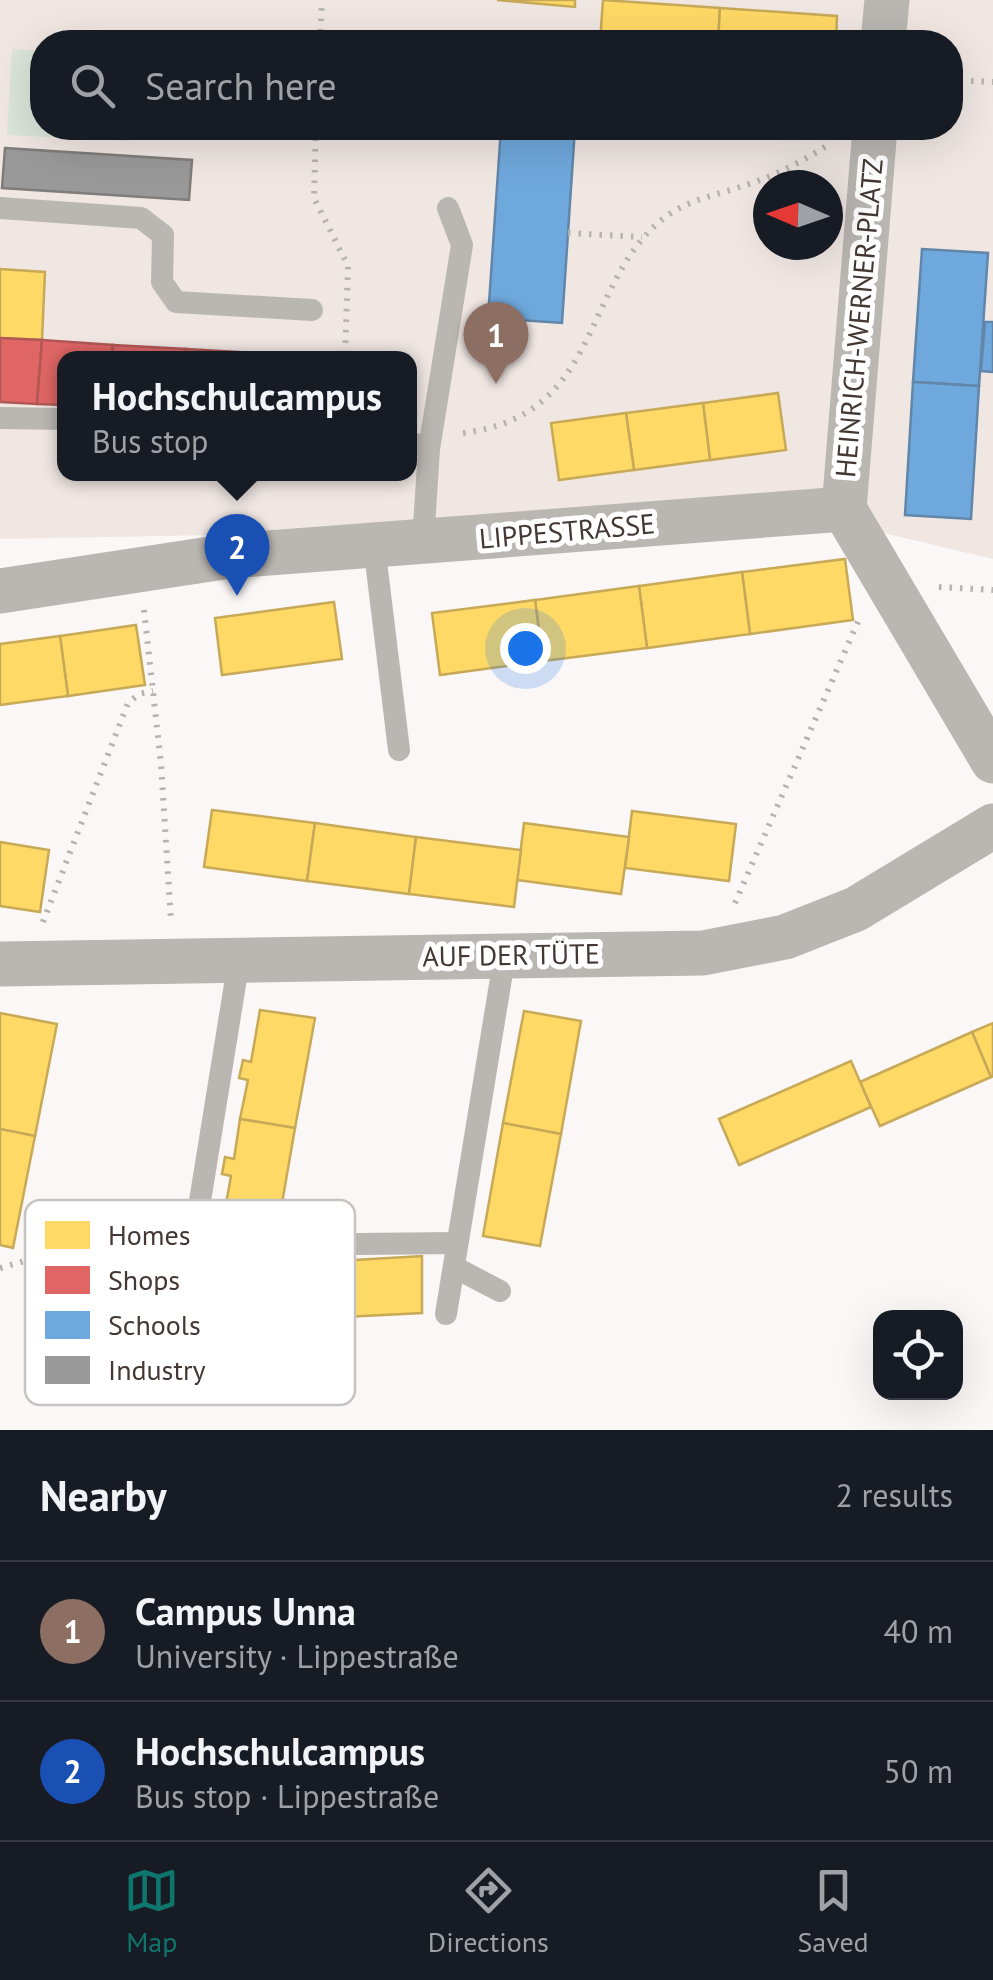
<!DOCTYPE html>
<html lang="en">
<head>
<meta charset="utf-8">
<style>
  body { margin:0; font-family:"PT Sans",sans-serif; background:#20242c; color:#f1f3f6 }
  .controls { position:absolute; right:30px; bottom:30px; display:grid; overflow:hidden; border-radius:20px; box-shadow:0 10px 40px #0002 }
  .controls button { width:90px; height:90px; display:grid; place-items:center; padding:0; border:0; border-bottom:2px solid #363941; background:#171b24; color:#f1f3f6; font:50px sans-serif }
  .compass { position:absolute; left:753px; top:170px; width:90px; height:90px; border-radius:50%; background:#171b24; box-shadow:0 10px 40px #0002; rotate:272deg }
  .you { position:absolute; left:525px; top:648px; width:35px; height:35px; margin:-25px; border:8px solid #fff; border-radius:50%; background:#1a73e8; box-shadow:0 0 0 15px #1a73e833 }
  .badge { display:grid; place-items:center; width:65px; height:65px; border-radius:50%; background:#0f766e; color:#fff; font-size:32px; font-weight:700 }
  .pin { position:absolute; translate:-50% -82px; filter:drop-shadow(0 2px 5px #0008) }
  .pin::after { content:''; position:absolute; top:52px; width:35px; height:30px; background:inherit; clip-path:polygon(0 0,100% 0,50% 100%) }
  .popup { position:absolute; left:57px; top:351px; width:360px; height:130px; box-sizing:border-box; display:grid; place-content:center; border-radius:20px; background:#171b24; filter:drop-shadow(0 2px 8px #0005); font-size:32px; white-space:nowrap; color:#9ea1a6 }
  .popup b { font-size:38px; color:#f1f3f6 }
  .popup::after { content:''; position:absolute; left:50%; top:100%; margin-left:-20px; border:20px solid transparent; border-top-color:#171b24 }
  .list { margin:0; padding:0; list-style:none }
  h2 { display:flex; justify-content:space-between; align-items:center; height:130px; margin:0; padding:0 40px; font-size:42px }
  h2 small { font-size:32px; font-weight:400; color:#9ea1a6 }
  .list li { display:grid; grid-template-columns:65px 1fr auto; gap:30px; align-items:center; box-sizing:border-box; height:140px; padding:0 40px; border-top:2px solid #363941 }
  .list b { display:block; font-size:38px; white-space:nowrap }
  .list p { margin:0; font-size:32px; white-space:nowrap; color:#9ea1a6 }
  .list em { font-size:32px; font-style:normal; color:#9ea1a6 }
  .icon { flex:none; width:55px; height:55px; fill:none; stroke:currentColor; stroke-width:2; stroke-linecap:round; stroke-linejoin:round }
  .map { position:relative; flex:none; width:993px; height:1430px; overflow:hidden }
  .search { position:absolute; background:#171b24; box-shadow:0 10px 40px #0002; left:30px; right:30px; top:30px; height:110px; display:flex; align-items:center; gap:25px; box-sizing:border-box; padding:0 35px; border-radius:40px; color:#9ea1a6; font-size:38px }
  .sheet { height:410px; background:#171b24 }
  nav { display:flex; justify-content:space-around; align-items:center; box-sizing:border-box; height:140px; border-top:2px solid #363941; background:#171b24; font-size:28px; color:#9ea1a6 }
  nav a { display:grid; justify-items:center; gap:5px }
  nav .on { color:#0f766e }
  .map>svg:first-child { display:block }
</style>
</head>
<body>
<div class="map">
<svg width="993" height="1430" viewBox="0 0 993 1430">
  <rect width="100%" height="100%" fill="#faf7f6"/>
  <path fill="#f0e7e3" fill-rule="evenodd" d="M0,0h993v559l-152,-36 -841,16zM42,42h908v86h-908zM768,185h60v60h-60zM64,358h346v116h-346z"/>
  <polygon fill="#dae4d9" points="12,49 42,51 42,128 130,128 129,141 7,135"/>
  <g fill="#ffd966" stroke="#c7a957" stroke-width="2.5">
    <polygon points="497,0 575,0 575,7"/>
    <polygon points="603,0 720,8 718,42 600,42"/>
    <polygon points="720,8 837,16 836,42 718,42"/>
    <polygon points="0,269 45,272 42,340 0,338"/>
    <polygon points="778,393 786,450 710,460 703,403"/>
    <polygon points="703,403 710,460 634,470 626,413"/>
    <polygon points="626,413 634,470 559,480 551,423"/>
    <polygon points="845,559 853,620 750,634 742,572"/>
    <polygon points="742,572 750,634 647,648 639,586"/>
    <polygon points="639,586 647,648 543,661 535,600"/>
    <polygon points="535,600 543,661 440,675 432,613"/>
    <polygon points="334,602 342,659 222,675 215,618"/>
    <polygon points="136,625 145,685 68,696 60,636"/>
    <polygon points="60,636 68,696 0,705 0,644"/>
    <polygon points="212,810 315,823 307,881 204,867"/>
    <polygon points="632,811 736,824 729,881 625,868"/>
    <polygon points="315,823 416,837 409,894 307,881"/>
    <polygon points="524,823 629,837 621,894 517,880"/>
    <polygon points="416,837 521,850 514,907 409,894"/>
    <polygon points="0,842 49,850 40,912 0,906"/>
    <polygon points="260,1010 315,1018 295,1128 240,1119 248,1080 239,1078 243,1060 251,1062"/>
    <polygon points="524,1011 581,1021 561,1134 503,1123"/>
    <polygon points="0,1013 57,1024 35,1136 0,1129"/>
    <polygon points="993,1023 993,1076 991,1077 972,1032"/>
    <polygon points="972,1032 991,1077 880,1126 860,1082"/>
    <polygon points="851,1061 871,1107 739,1165 719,1119"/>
    <polygon points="240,1119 295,1128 276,1238 222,1227 231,1176 222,1174 225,1157 234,1159"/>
    <polygon points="503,1123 561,1134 540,1246 483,1236"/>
    <polygon points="0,1129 35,1136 13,1248 0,1245"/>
    <polygon points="422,1256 422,1313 305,1319 303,1263"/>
    <polygon points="35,1271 155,1285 147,1349 27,1335"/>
  </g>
  <g fill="#e06666" stroke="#b15857" stroke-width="2.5">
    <polygon points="0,338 42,340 37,404 0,402"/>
    <polygon points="42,340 113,345 112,358 64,358 64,405 37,404"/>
    <polygon points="113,345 186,349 185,358 112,358"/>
    <polygon points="186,349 257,353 257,358 185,358"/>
    <polygon points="257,353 329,357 329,358 257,358"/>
  </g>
  <g fill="#6fa8dc" stroke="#6286a9" stroke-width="2.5">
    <polygon points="501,128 575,128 562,323 488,318"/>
    <polygon points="922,249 988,253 979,386 913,382"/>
    <polygon points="985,322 993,322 993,372 981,371"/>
    <polygon points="913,382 979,386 971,519 905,515"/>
  </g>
  <polygon fill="#999" stroke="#7f7c7a" stroke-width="2.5" points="5,148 192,160 189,200 2,188"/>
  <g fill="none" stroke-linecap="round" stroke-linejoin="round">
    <g stroke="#b6b2af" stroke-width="6" stroke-dasharray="2.5 8" stroke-linecap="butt">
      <polyline points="320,42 322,0"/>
      <polyline points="950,80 993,82"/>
      <polyline points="316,128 314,198 348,266 345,358"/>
      <polyline points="568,233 642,237"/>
      <path d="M463,433c140,-17 118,-150 201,-215 24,-19 57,-24 85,-34 30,-10 56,-24 82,-41"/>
      <polyline points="939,587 993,590"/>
      <polyline points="144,610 161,764 171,921"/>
      <polyline points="735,903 860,617"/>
      <polyline points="43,922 128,703 139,694 153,691"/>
      <polyline points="247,1263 328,1249"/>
      <polyline points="0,1268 35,1258 75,1261"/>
    </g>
    <g stroke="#bab6b2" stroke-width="22">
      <polyline points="0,208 141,218 163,235 162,282 176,302 312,310"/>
      <polyline points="0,418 64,419"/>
      <polyline points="410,442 429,449 423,542"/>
      <polyline points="429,449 462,245 448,208"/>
      <polyline points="374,545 399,750"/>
      <polyline points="357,1244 457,1243"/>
      <polyline points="102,1263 188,1274 232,1288"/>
      <polyline points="454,1267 500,1291"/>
      <polyline points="182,1312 239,960"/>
      <polyline points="446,1314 505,954"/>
    </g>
    <g stroke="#bab6b2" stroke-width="45">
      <polyline points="883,42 887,0"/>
      <polyline points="844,509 875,128"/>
      <polyline points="844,509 993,761"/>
      <polyline points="0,591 230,556 844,509"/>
      <polyline points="0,964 703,953 785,937 856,909 993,826"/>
    </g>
  </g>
  <g text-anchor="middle" stroke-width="10" stroke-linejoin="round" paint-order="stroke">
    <g font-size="28" fill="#433833" stroke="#fff">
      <text transform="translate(859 318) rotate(-85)" y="10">HEINRICH-WERNER-PLATZ</text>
      <text transform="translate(567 531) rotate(-5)" y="10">LIPPESTRASSE</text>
      <text transform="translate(511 955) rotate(-1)" y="10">AUF DER TÜTE</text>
    </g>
  </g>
  <rect x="25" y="1200" width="330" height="205" rx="15" fill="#fff" stroke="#c7c3c2" stroke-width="2.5"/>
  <rect x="45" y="1221" width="45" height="28" fill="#ffd966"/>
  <rect x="45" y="1266" width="45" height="28" fill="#e06666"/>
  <rect x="45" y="1311" width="45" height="28" fill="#6fa8dc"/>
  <rect x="45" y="1356" width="45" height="28" fill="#999"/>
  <g font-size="28" fill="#433833">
    <text x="108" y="1245">Homes</text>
    <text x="108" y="1290">Shops</text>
    <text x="108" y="1335">Schools</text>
    <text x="108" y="1380">Industry</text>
  </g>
</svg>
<div class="controls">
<button><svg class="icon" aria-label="locate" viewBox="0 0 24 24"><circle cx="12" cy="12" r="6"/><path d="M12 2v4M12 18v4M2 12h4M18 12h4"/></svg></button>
</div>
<svg class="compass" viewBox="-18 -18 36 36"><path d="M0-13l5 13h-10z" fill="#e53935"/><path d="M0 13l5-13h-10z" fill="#9ea1a6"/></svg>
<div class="you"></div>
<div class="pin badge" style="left:496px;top:384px;background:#8d6e63">1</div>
<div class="pin badge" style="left:237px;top:596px;background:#1a4fb4">2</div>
<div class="popup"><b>Hochschulcampus</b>Bus stop</div>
<div class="search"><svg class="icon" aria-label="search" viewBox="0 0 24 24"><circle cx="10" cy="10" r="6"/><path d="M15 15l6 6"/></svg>Search here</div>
</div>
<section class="sheet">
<h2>Nearby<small>2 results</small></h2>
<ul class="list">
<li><span class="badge" style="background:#8d6e63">1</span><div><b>Campus Unna</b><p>University · Lippestraße</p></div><em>40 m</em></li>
<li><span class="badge" style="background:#1a4fb4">2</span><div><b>Hochschulcampus</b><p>Bus stop · Lippestraße</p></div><em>50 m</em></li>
</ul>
</section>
<nav>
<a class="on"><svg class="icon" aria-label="map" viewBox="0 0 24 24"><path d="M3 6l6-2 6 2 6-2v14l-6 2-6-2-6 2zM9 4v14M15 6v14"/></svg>Map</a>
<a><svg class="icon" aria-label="directions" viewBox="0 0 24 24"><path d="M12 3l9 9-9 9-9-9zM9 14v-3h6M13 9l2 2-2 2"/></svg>Directions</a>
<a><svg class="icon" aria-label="saved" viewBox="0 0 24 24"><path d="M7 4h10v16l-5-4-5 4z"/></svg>Saved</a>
</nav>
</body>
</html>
